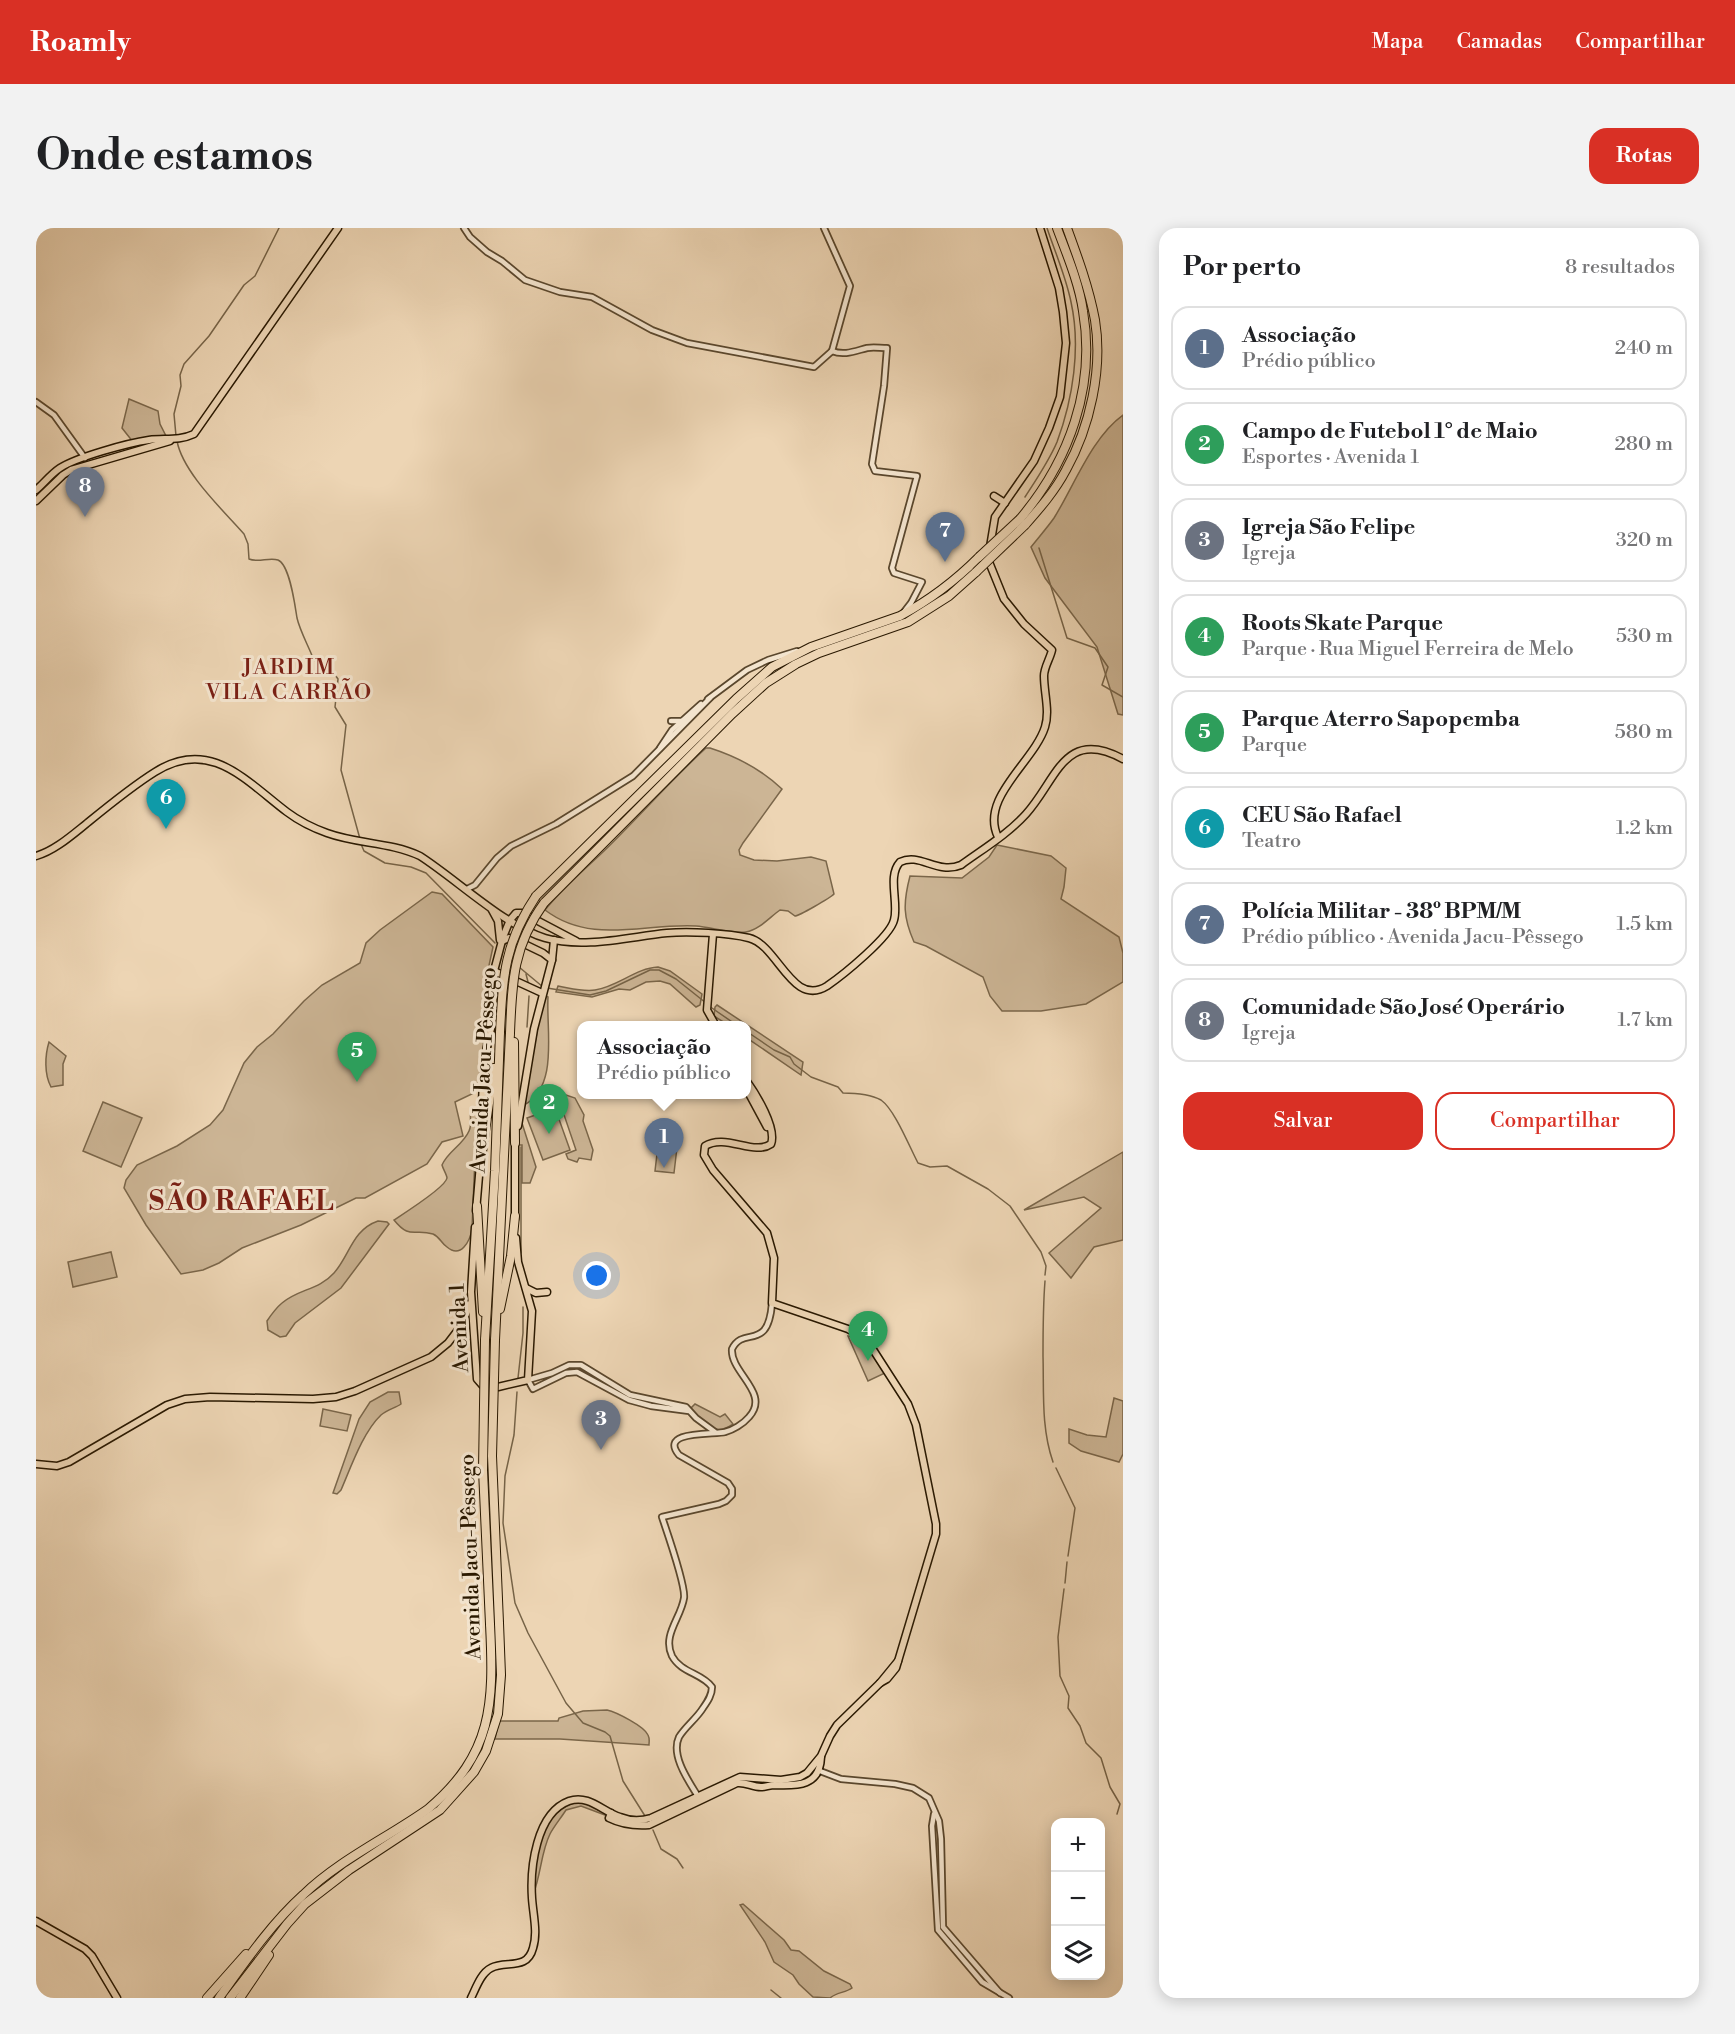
<!DOCTYPE html>
<html lang="pt">
<head>
<meta charset="utf-8">
<style>
  body { margin:0; font-family:"Libre Bodoni",serif; background:#f2f2f2; color:#202124 }
  .controls { position:absolute; right:18px; bottom:18px; display:grid; overflow:hidden; border-radius:12px; box-shadow:0 3px 15px #0003 }
  .controls button { width:54px; height:54px; display:grid; place-items:center; padding:0; border:0; border-bottom:2px solid #e0e0e0; background:#fff; color:#202124; font:30px sans-serif }
  .you { position:absolute; left:561px; top:1048px; width:21px; height:21px; margin:-15px; border:4px solid #fff; border-radius:50%; background:#1a73e8; box-shadow:0 0 0 9px #1a73e833 }
  .badge { display:grid; place-items:center; width:39px; height:39px; border-radius:50%; background:#d93025; color:#fff; font-size:20px; font-weight:700 }
  .pin { position:absolute; translate:-50% -50px; filter:drop-shadow(0 2px 3px #0008) }
  .pin::after { content:''; position:absolute; top:32px; width:21px; height:18px; background:inherit; clip-path:polygon(0 0,100% 0,50% 100%) }
  .popup { position:absolute; left:541px; top:793px; width:174px; height:78px; box-sizing:border-box; display:grid; place-content:center; border-radius:12px; background:#fff; filter:drop-shadow(0 2px 4px #0005); font-size:20px; white-space:nowrap; color:#757577 }
  .popup b { font-size:22px; color:#202124 }
  .popup::after { content:''; position:absolute; left:50%; top:100%; margin-left:-12px; border:12px solid transparent; border-top-color:#fff }
  .list { margin:0; padding:0; list-style:none }
  h2 { display:flex; justify-content:space-between; align-items:center; height:78px; margin:0; padding:0 24px; font-size:26px }
  h2 small { font-size:20px; font-weight:400; color:#757577 }
  .list li { display:grid; grid-template-columns:39px 1fr auto; gap:18px; align-items:center; box-sizing:border-box; height:84px; margin:0 12px 12px; padding:0 12px; border:2px solid #e0e0e0; border-radius:18px }
  .list b { display:block; font-size:22px; white-space:nowrap }
  .list p { margin:0; font-size:20px; white-space:nowrap; color:#757577 }
  .list em { font-size:20px; font-style:normal; color:#757577 }
  .actions { display:flex; gap:12px; padding:18px 24px }
  .actions a { flex:1; padding:14px 0; border:2px solid #d93025; border-radius:18px; text-align:center; font-size:21px; color:#d93025 }
  .actions .main { background:#d93025; color:#fff }
  .icon { flex:none; width:33px; height:33px; fill:none; stroke:currentColor; stroke-width:2; stroke-linecap:round; stroke-linejoin:round }
  .map { position:relative; flex:none; width:1087px; height:1770px; overflow:hidden; border-radius:18px }
  header { display:flex; align-items:center; gap:36px; box-sizing:border-box; height:84px; padding:0 30px; background:#d93025; color:#fff }
  header strong { font-size:28px }
  nav { display:flex; gap:33px; margin-inline-start:auto; font-size:21px }
  .intro { display:flex; align-items:center; justify-content:space-between; box-sizing:border-box; height:144px; padding:0 36px }
  h1 { margin:0; font-size:42px }
  .button { padding:15px 27px; border-radius:18px; background:#d93025; color:#fff; font-size:21px; font-weight:700 }
  main { display:flex; gap:36px; padding:0 36px }
  aside { flex:1; background:#fff; border-radius:18px; box-shadow:0 3px 15px #0003 }
  .map>svg:first-child { display:block }
</style>
</head>
<body>
<header>
<strong>Roamly</strong>
<nav><a>Mapa</a><a>Camadas</a><a>Compartilhar</a></nav>
</header>
<div class="intro"><h1>Onde estamos</h1><a class="button">Rotas</a></div>
<main>
<div class="map">
<svg width="1087" height="1770" viewBox="0 0 1087 1770">
  <rect width="100%" height="100%" fill="#edd5b4"/>
  <filter id="stains"><feTurbulence type="fractalNoise" baseFrequency=".00333" numOctaves="4"/><feColorMatrix values="0 0 0 0 .2 0 0 0 0 .09 0 0 0 0 .02 0 0 0 .5 -.17"/></filter>
  <radialGradient id="worn" r=".72"><stop offset=".6" stop-color="#630" stop-opacity="0"/><stop offset="1" stop-color="#630" stop-opacity=".3"/></radialGradient>
  <g fill="#ccb595" stroke="#7a664a" stroke-width="1.5">
    <polygon points="93,171 122,183 124,196 131,210 97,214 86,200"/>
    <path d="M1087,187v300l-5,-1 -21,-67 -52,-69 -14,-31c7,-9 16,-19 23,-29 20,-32 38,-81 69,-103z"/>
    <path d="M674,520c28,9 51,21 72,41l-39,54 -4,7 1,5 14,5 23,1 34,-4 15,4 8,33c-4,4 -35,22 -39,22l-7,-5 -8,-1c-10,7 -21,20 -34,22 -12,2 -36,-5 -50,-6 -53,-3 -105,19 -151,-16 18,-22 39,-40 59,-59 35,-34 66,-70 102,-103z"/>
    <path d="M961,617l54,11 15,12 -2,19 -3,12 58,38 4,16v29l-37,22 -45,7h-39l-12,-15 -7,-19 -57,-31 -12,-4c-11,-25 -11,-39 -4,-66l52,2 27,-21z"/>
    <polygon points="396,664 406,666 457,719 452,742 451,787 442,859 438,865 419,874 427,908 406,914 391,936 329,970 320,970 265,997 206,1020 183,1035 167,1042 145,1046 110,997 88,960 90,952 101,937 141,918 174,897 187,882 208,835 221,819 237,806 268,773 286,757 324,735 330,715 344,702"/>
    <path d="M622,739l12,4 32,23 -2,11 -4,2 -26,-23 -10,-3 -14,1 -16,8 -11,-1 -27,8 -36,-5 2,-6c12,2 25,6 37,4 22,-3 41,-22 63,-23z"/>
    <path d="M510,768l2,1c-2,33 11,90 -24,108l19,-107z"/>
    <polygon points="681,777 767,834 765,847 711,810 710,798 692,797 678,788 679,779"/>
    <path d="M13,814l17,14 -3,8v21l-12,2c-7,-13 -6,-32 -2,-45z"/>
    <polygon points="512,861 524,862 524,865 539,870 548,887 547,893 557,922 555,932 543,930 541,934 532,931 530,926 540,922 523,872 516,869 507,870 506,867"/>
    <polygon points="67,874 106,890 85,939 47,923"/>
    <path d="M436,880h5l-5,121c-2,12 -11,30 -25,18 -6,-4 -7,-10 -14,-13 -19,-6 -23,6 -39,-14 9,-6 52,-33 53,-42 0,-3 -4,-9 -5,-13 6,-14 21,-20 27,-34 4,-8 -1,-15 3,-23z"/>
    <polygon points="519,880 534,922 507,932 491,890"/>
    <polygon points="485,892 500,939 494,955 486,955 486,917 481,917"/>
    <polygon points="623,909 642,911 638,945 619,943"/>
    <polygon points="1087,924 1087,1012 1058,1019 1035,1050 1013,1025 1065,980 1048,969 988,982"/>
    <path d="M342,993l9,1 2,2 -48,64 -46,35 -9,13 -6,1 -12,-7 -1,-9c4,-6 9,-13 15,-18 16,-14 37,-13 52,-30 16,-18 18,-43 44,-52z"/>
    <polygon points="75,1024 81,1049 37,1059 32,1034"/>
    <path d="M812,1108c19,1 28,23 37,37l-17,8z"/>
    <path d="M352,1164h11l2,12c-6,4 -14,6 -20,11 -18,17 -30,52 -40,75l-4,4 -4,-1 26,-74 11,-17z"/>
    <polygon points="1078,1170 1087,1173 1087,1226 1083,1234 1045,1223 1033,1215 1033,1201 1051,1207 1070,1209"/>
    <path d="M659,1176l25,13 5,-3 8,10c-21,14 -28,-2 -43,-15z"/>
    <polygon points="287,1181 315,1187 311,1203 284,1198"/>
    <path d="M571,1482c9,2 37,16 41,25 2,4 1,6 1,10l-89,-6h-65l4,-18h59l1,-3 24,-7z"/>
    <path d="M542,1574l7,1 21,10 -1,2 -24,-9 -15,4c-5,8 -12,16 -16,24 -9,18 -9,41 -17,61 3,-34 3,-85 45,-93z"/>
    <path d="M707,1676l41,36 7,10 8,1 25,20 26,13 2,4c-7,5 -15,4 -22,10l-17,-1 -14,-13 -6,-9 -19,-13 -9,-20 -25,-37z"/>
  </g>
  <g fill="none" stroke-linecap="round" stroke-linejoin="round">
    <g stroke="#766347" stroke-width="1.5">
      <polyline points="140,208 138,186 145,158 144,147 148,136 173,108 208,57 219,48 243,0"/>
      <path d="M141,213c6,32 46,69 67,93l4,10 1,15c9,4 20,-2 29,1 12,5 17,46 19,58 3,13 11,27 16,40l3,4 14,6 8,11 -3,28 11,18 -5,45 19,69"/>
      <path d="M989,269c11,-17 24,-36 32,-55 16,-43 24,-95 14,-140 -5,-25 -16,-50 -24,-74"/>
      <polyline points="1003,320 1031,410 1059,420 1072,439 1066,457 1087,469"/>
      <polyline points="325,616 328,623 349,635 375,639 390,645 459,715"/>
      <polyline points="483,739 507,759"/>
      <polyline points="490,746 492,754"/>
      <polyline points="511,760 554,767 570,763 614,742 623,742 640,751 670,775"/>
      <polyline points="673,778 702,798"/>
      <polyline points="491,799 493,768"/>
      <path d="M710,803l28,19 16,7 4,7 17,13 27,10 5,6c12,0 27,1 38,7 14,10 28,46 37,63l12,4 17,-1 41,23 22,17 31,46 5,14 -1,9"/>
      <polyline points="485,919 485,1025"/>
      <path d="M1009,1053c-2,25 -2,49 -2,75 1,35 -2,72 10,106"/>
      <polyline points="482,1150 487,1105 487,1079"/>
      <polyline points="481,1164 478,1207 469,1248 467,1295 479,1375 492,1405 530,1475 547,1495 569,1504 574,1508 587,1553 609,1588"/>
      <polyline points="1020,1240 1039,1280 1032,1328"/>
      <polyline points="1029,1355 1031,1334"/>
      <polyline points="1028,1361 1022,1409 1024,1448 1033,1468 1032,1480 1044,1498 1050,1515 1065,1530 1074,1559 1084,1576 1081,1586"/>
      <polyline points="617,1602 625,1621 641,1631 647,1640"/>
      <polyline points="735,1762 745,1770"/>
    </g>
    <g stroke="#5a472d" stroke-width="8">
      <g id="minor">
        <polyline points="428,0 434,9 451,24 466,33 489,52 524,64 556,69 616,102 651,115 778,139 796,123"/>
        <polyline points="788,0 814,58 796,123"/>
        <path d="M796,123c12,5 23,0 35,-3 6,-1 13,0 20,0l-3,38 -12,78 3,7 42,5 -25,92 2,5 28,9 -11,21 -7,9"/>
        <polyline points="0,174 18,187 49,230"/>
        <polyline points="672,471 711,442 732,432 761,423"/>
        <polyline points="635,493 646,493"/>
        <polyline points="624,520 636,502 665,476"/>
        <polyline points="431,661 439,657 461,630 475,618 520,596 597,548 674,470"/>
        <polyline points="653,1183 615,1178 593,1172 541,1144 530,1145 497,1161 492,1152 516,1145 533,1137 545,1137 594,1167 650,1179 660,1190 679,1204"/>
        <polyline points="784,1543 805,1551 859,1556 877,1560 893,1570 903,1593 905,1611 907,1699 964,1765"/>
        <path d="M663,1570c-9,-15 -29,-42 -20,-61 6,-10 18,-19 24,-29 5,-7 9,-13 9,-21 -10,-14 -31,-14 -40,-31 -10,-21 9,-38 12,-58 2,-12 -17,-66 -22,-81l57,-13 7,-3 6,-6v-6l-4,-6 -49,-28c-21,-25 36,-20 46,-23 8,-2 18,-8 24,-15 22,-24 -19,-44 -17,-68 12,-24 36,4 40,-46"/>
        <polyline points="898,1586 896,1598 902,1702 946,1754 973,1770"/>
      </g>
    </g>
    <g stroke="#291800" stroke-width="9">
      <g id="major">
        <path d="M0,262c8,-7 15,-16 24,-22 17,-11 68,-25 89,-28 16,-2 30,1 45,-6l144,-206"/>
        <polyline points="958,268 969,275"/>
        <polyline points="0,273 27,247 35,242 134,213"/>
        <polyline points="954,319 959,289 998,233 1013,200 1024,169 1030,115 1027,84 1023,60 1004,0"/>
        <path d="M954,329l-1,5 15,37 20,25 28,26c-2,9 -8,17 -8,26 0,17 6,35 1,51 -11,35 -66,71 -47,110"/>
        <path d="M0,628c18,-5 35,-20 50,-32 22,-18 45,-37 69,-52 55,-35 91,9 132,40 12,9 26,16 40,21 30,11 63,9 93,23 36,23 85,70 125,82 39,11 83,-1 122,-5 21,-2 61,0 82,5 29,7 43,70 78,48 16,-11 63,-49 67,-66 5,-17 -7,-44 6,-58 20,-10 37,13 61,3 22,-16 47,-31 65,-51 31,-34 38,-87 97,-55"/>
        <polyline points="456,682 462,693 464,712"/>
        <polyline points="677,706 671,782 680,798"/>
        <polyline points="466,713 473,710 478,711 507,725 516,732"/>
        <polyline points="458,743 506,765"/>
        <path d="M710,852c10,14 31,48 25,64 -17,12 -46,-11 -66,2l-1,9 9,15 54,63 7,25 -2,45 76,26 17,9 7,10 36,56 8,21 20,99v10l-40,134 -9,11 -7,4"/>
        <polyline points="710,860 731,899"/>
        <polyline points="482,898 498,801 516,732 518,712"/>
        <polyline points="444,914 448,834 457,791 458,743 467,709 474,692 480,685 487,685 540,713"/>
        <polyline points="440,983 444,936"/>
        <polyline points="479,991 479,911"/>
        <polyline points="439,999 435,1064 441,1151 448,1159 462,1159 492,1152 496,1083 482,1034 480,1010"/>
        <polyline points="490,1060 500,1065 511,1064"/>
        <polyline points="0,1236 21,1238 33,1234 131,1177 149,1171 174,1169 277,1171 300,1169 319,1163 395,1129 412,1115 425,1098 434,1076"/>
        <path d="M575,1585l-2,5c12,6 26,8 40,7l88,-42c9,-1 15,4 24,4 4,0 9,-2 14,-2 23,1 45,1 46,-28"/>
        <polyline points="0,1693 49,1721 56,1728 81,1770"/>
        <path d="M435,1770c5,-10 10,-25 20,-30 15,-8 36,3 42,-20 5,-15 0,-34 -1,-50 -2,-30 4,-85 37,-97 20,-7 34,11 51,16 10,4 21,4 31,1l89,-41 41,3 19,-3 7,-4 14,-17 9,-20 7,-11 43,-42 18,-22"/>
      </g>
    </g>
    <g stroke="#291800" stroke-width="10">
      <g id="highway">
        <path d="M984,291c49,-58 76,-132 63,-208 -4,-28 -16,-56 -26,-83"/>
        <path d="M989,297c15,-17 30,-34 41,-55 24,-43 37,-101 29,-150 -6,-32 -17,-62 -28,-92"/>
        <path d="M500,668l200,-197 36,-32 39,-20 89,-31c30,-16 55,-35 79,-59"/>
        <polyline points="508,675 696,486 730,455 760,436 783,425 872,394 913,368 940,344"/>
        <polyline points="478,814 479,915"/>
        <polyline points="444,938 458,840"/>
        <polyline points="441,978 447,1084"/>
        <polyline points="464,1081 475,1028 479,988"/>
        <polyline points="449,1112 459,943 464,804"/>
        <polyline points="459,1112 474,805"/>
        <polyline points="171,1770 210,1726"/>
        <path d="M183,1770c26,-36 51,-73 84,-103 36,-35 84,-57 125,-86 65,-55 66,-105 62,-185"/>
        <polyline points="194,1770 251,1696 269,1676 313,1642 404,1582 438,1544 450,1523 462,1486 465,1447 463,1395"/>
        <polyline points="204,1770 233,1727"/>
      </g>
    </g>
    <use href="#minor" stroke="#f3e4ce" stroke-width="4.5"/>
    <use href="#major" stroke="#edd5b4" stroke-width="6"/>
    <use href="#highway" stroke="#edd5b4" stroke-width="8"/>
    <g stroke="#291800" stroke-width="10" stroke-linecap="butt">
      <g id="highway-bridge">
        <polyline points="943,329 984,291"/>
        <polyline points="940,344 989,297"/>
        <path d="M464,804c3,-56 4,-88 36,-136"/>
        <path d="M474,805c2,-51 3,-87 34,-130"/>
        <polyline points="449,1112 447,1242 454,1396"/>
        <polyline points="459,1112 456,1228 463,1395"/>
      </g>
    </g>
    <use href="#highway-bridge" stroke="#edd5b4" stroke-width="8"/>
  </g>
  <g text-anchor="middle" stroke-width="6" stroke-linejoin="round" paint-order="stroke">
    <g font-size="21" fill="#291800" stroke="#f3e4ce">
      <text transform="translate(447 842) rotate(-87)" y="7">Avenida Jacu-Pêssego</text>
      <text transform="translate(423 1100) rotate(-93)" y="7">Avenida 1</text>
      <text transform="translate(434 1329) rotate(-92)" y="7">Avenida Jacu-Pêssego</text>
    </g>
    <g font-size="22" letter-spacing="1.5" fill="#7a1f14" stroke="#f3e4ce">
      <text x="253" y="446">JARDIM<tspan x="253" dy="25">VILA CARRÃO</tspan></text>
    </g>
    <g font-size="27" font-weight="bold" letter-spacing="1.5" fill="#7a1f14" stroke="#f3e4ce">
      <text x="206" y="982">SÃO RAFAEL</text>
    </g>
  </g>
  <rect width="100%" height="100%" filter="url(#stains)"/>
  <rect width="100%" height="100%" fill="url(#worn)"/>
</svg>
<div class="controls">
<button>+</button>
<button>−</button>
<button><svg class="icon" aria-label="layers" viewBox="0 0 24 24"><path d="M12 4l9 5-9 5-9-5zM3 14l9 5 9-5"/></svg></button>
</div>
<div class="you"></div>
<div class="pin badge" style="left:628px;top:940px;background:#5c6f8a">1</div>
<div class="popup"><b>Associação</b>Prédio público</div>
<div class="pin badge" style="left:513px;top:906px;background:#2e9e5b">2</div>
<div class="pin badge" style="left:565px;top:1222px;background:#6b7280">3</div>
<div class="pin badge" style="left:832px;top:1133px;background:#2e9e5b">4</div>
<div class="pin badge" style="left:321px;top:854px;background:#2e9e5b">5</div>
<div class="pin badge" style="left:130px;top:601px;background:#0f9aa8">6</div>
<div class="pin badge" style="left:909px;top:334px;background:#5c6f8a">7</div>
<div class="pin badge" style="left:49px;top:289px;background:#6b7280">8</div>
</div>
<aside>
<h2>Por perto<small>8 resultados</small></h2>
<ul class="list">
<li><span class="badge" style="background:#5c6f8a">1</span><div><b>Associação</b><p>Prédio público</p></div><em>240 m</em></li>
<li><span class="badge" style="background:#2e9e5b">2</span><div><b>Campo de Futebol 1° de Maio</b><p>Esportes · Avenida 1</p></div><em>280 m</em></li>
<li><span class="badge" style="background:#6b7280">3</span><div><b>Igreja São Felipe</b><p>Igreja</p></div><em>320 m</em></li>
<li><span class="badge" style="background:#2e9e5b">4</span><div><b>Roots Skate Parque</b><p>Parque · Rua Miguel Ferreira de Melo</p></div><em>530 m</em></li>
<li><span class="badge" style="background:#2e9e5b">5</span><div><b>Parque Aterro Sapopemba</b><p>Parque</p></div><em>580 m</em></li>
<li><span class="badge" style="background:#0f9aa8">6</span><div><b>CEU São Rafael</b><p>Teatro</p></div><em>1.2 km</em></li>
<li><span class="badge" style="background:#5c6f8a">7</span><div><b>Polícia Militar - 38º BPM/M</b><p>Prédio público · Avenida Jacu-Pêssego</p></div><em>1.5 km</em></li>
<li><span class="badge" style="background:#6b7280">8</span><div><b>Comunidade São José Operário</b><p>Igreja</p></div><em>1.7 km</em></li>
</ul>
<div class="actions"><a class="main">Salvar</a><a>Compartilhar</a></div>
</aside>
</main>
</body>
</html>
